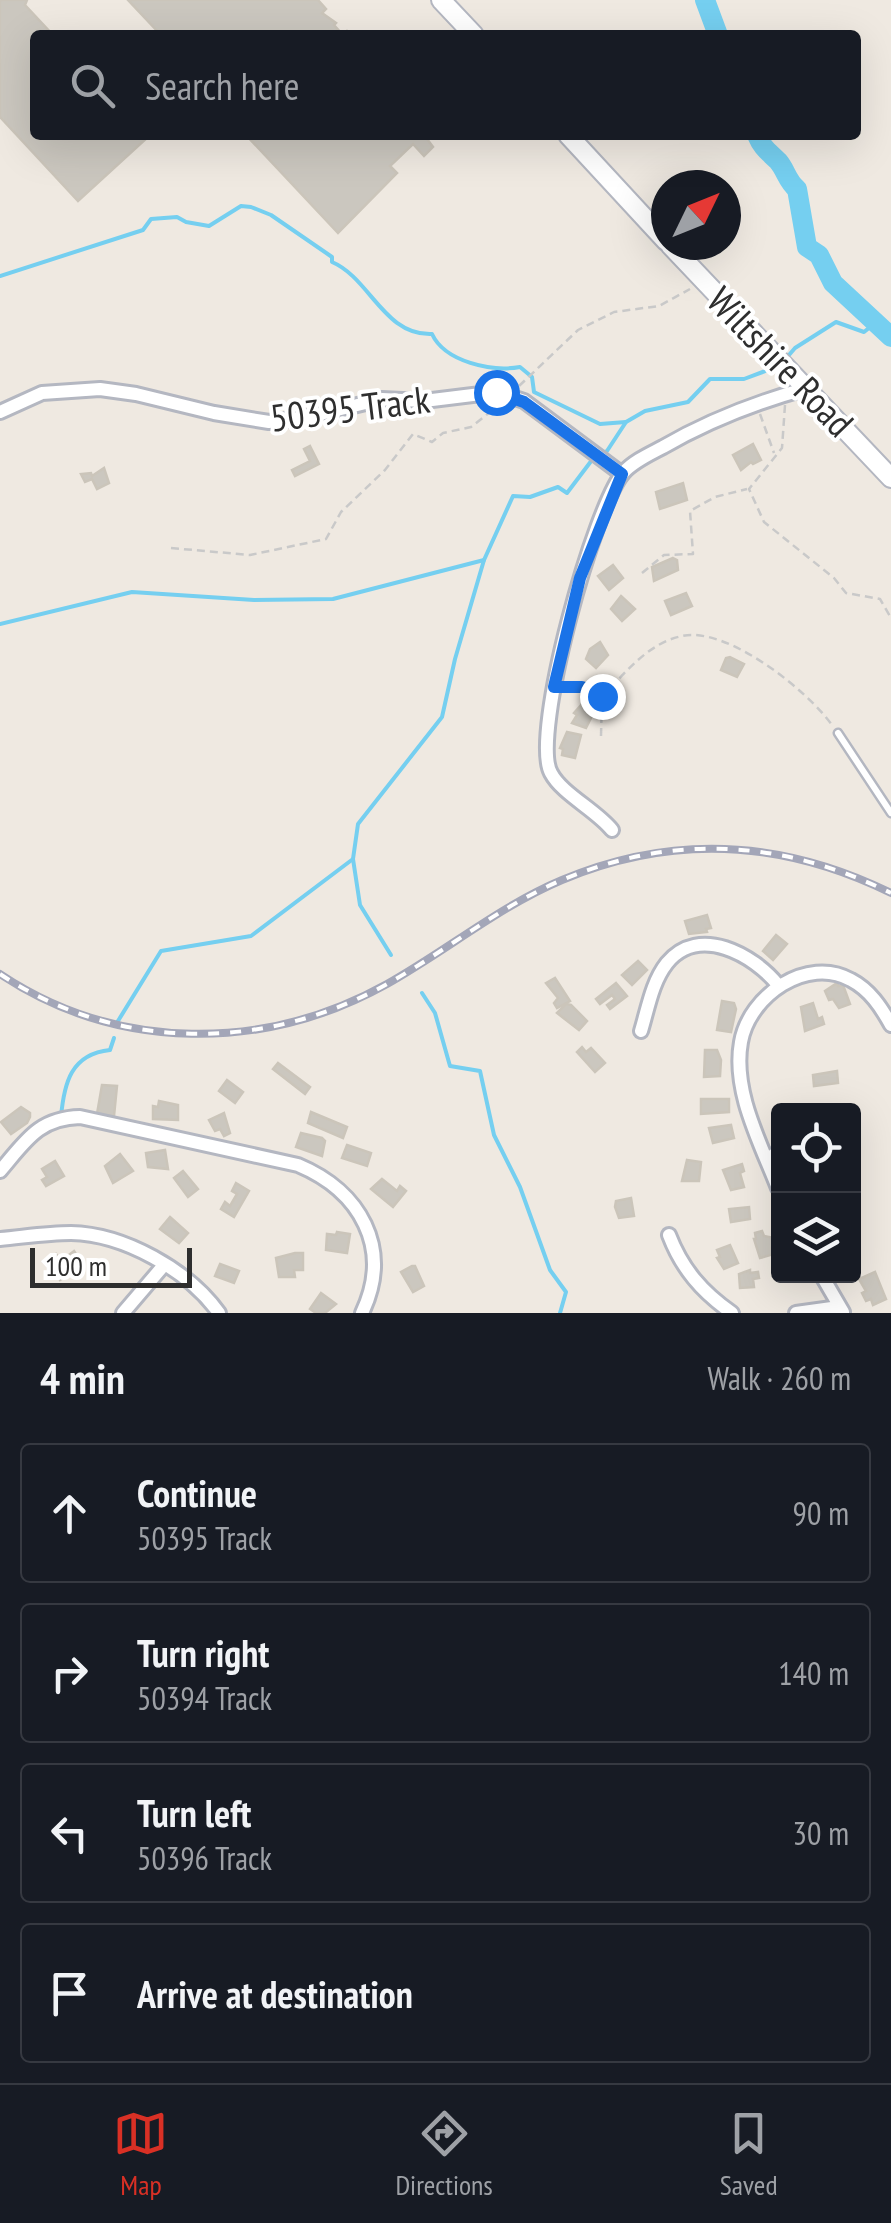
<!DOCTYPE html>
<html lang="en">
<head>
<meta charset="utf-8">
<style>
  body { margin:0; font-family:"PT Sans Narrow",sans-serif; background:#20242c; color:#f1f3f6 }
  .controls { position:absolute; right:30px; bottom:30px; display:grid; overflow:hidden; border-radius:10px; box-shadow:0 10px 40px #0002 }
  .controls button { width:90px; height:90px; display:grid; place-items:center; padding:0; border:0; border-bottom:2px solid #363941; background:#171b24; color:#f1f3f6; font:50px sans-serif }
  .compass { position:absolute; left:651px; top:170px; width:90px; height:90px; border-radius:50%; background:#171b24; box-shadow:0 10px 40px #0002; rotate:47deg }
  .scale { position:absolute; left:30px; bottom:25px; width:162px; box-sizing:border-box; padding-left:10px; border:5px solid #2e2e2e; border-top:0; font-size:28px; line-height:35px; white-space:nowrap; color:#2e2e2e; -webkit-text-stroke:8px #fff; paint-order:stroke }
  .stop { position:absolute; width:30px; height:30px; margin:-22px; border:8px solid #1a73e8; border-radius:50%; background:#fff }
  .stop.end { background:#1a73e8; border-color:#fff; box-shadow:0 2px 10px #0008 }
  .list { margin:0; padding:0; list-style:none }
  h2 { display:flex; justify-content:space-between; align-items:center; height:130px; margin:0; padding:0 40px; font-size:42px }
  h2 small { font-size:32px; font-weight:400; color:#9ea1a6 }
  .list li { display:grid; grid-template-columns:65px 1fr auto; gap:30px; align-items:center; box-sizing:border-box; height:140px; margin:0 20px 20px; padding:0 20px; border:2px solid #363941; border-radius:10px }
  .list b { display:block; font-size:38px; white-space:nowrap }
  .list p { margin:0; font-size:32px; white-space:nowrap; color:#9ea1a6 }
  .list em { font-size:32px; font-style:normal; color:#9ea1a6 }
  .icon { flex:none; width:55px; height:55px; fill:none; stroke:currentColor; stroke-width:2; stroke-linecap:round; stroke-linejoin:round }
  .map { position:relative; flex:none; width:891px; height:1313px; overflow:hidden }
  .search { position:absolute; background:#171b24; box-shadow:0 10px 40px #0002; left:30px; right:30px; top:30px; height:110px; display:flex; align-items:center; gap:25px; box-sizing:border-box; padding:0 35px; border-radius:10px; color:#9ea1a6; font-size:38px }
  .sheet { height:770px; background:#171b24 }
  nav { display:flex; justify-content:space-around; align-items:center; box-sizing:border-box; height:140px; border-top:2px solid #363941; background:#171b24; font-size:28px; color:#9ea1a6 }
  nav a { display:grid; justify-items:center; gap:5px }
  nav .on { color:#d93025 }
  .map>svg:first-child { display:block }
</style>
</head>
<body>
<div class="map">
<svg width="891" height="1313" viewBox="0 0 891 1313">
  <rect width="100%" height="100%" fill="#efe9e1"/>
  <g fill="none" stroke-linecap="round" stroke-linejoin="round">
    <g stroke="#75cff0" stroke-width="4">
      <path d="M0,276l143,-46 8,-11 26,-2 9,5 23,4 32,-20 10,1 20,8 61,42v5c38,16 52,74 100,72 13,28 60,38 88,33l12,10 2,15 66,32 26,-2"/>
      <polyline points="789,355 795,348 836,322 864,332 875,323"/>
      <polyline points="0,624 132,592 254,600 333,599 484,560"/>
      <polyline points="353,859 360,905 391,955"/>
      <polyline points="422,993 435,1013 450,1066 480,1071 494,1135 520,1187 550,1270 566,1292 560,1313"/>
      <polyline points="118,1021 161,951 251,936 353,859 358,824 442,717 455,659 484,560 513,496 530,497 558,487 567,493 595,456 607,451 626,422 645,411 688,402 710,379 744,379 768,370"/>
      <path d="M61,1117c3,-34 10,-63 49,-67l4,-12"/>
    </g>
    <g stroke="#75cff0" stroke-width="20">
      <polyline points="705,0 718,35"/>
      <path d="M757,135c6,14 11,16 21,26 8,9 9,20 19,28l10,58 12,8 14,28 58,54"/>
    </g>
  </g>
  <g fill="#cbc7bf" stroke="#cbc5ba" stroke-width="2.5">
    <polygon points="0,0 27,0 25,5 53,35 35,35 35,135 148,137 78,201 0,117"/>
    <polygon points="128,0 318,0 326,9 322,13 336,23 334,25 343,35 347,31 351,35 161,35"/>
    <polygon points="246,135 424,135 433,147 424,156 413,144 390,166 397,173 338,233"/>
    <polygon points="753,444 761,460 753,464 751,462 741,470 733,455"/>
    <polygon points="310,446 319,464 295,476 292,470 310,461 304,449"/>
    <polygon points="104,468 109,483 97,489 92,479 85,482 81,474 91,473 92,476"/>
    <polygon points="683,483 687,500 660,509 656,492"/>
    <polygon points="673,558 677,560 678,570 654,581 652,567"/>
    <polygon points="613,565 623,578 609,590 598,576"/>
    <polygon points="686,593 692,606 671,615 665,601"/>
    <polygon points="621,596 635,609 622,621 611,609"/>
    <polygon points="600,642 608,655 596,668 586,659 590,649"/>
    <polygon points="730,657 744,664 737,677 721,670 726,658"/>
    <polygon points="581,705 594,712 586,728 572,723 577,715 574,713"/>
    <polygon points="567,732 581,735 575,758 562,755 563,749 560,748"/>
    <polygon points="707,915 711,928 706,929 707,932 689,934 685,921"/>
    <polygon points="776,935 787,944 773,960 763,951"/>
    <polygon points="638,961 647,970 632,985 622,975"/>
    <polygon points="555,978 570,1001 557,1008 554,1003 558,998 546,983"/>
    <polygon points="616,983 627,996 610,1009 607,1005 615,999 612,995 600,1004 596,999"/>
    <polygon points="837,983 838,986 843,985 850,1004 839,1008 833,999 829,1000 825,991"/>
    <polygon points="722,1001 734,1003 736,1009 731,1032 717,1030"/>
    <polygon points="813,1003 818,1019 822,1017 824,1024 805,1031 801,1007"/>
    <polygon points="566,1004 571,1005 587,1021 579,1030 557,1013"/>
    <polygon points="582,1047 586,1052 591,1048 605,1063 595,1072 577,1052"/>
    <polygon points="705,1050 717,1050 721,1060 720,1076 704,1077"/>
    <polygon points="278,1063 310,1087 305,1094 273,1069"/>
    <polygon points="837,1071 838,1083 814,1086 813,1075"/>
    <polygon points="227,1080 243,1092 235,1103 219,1091"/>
    <polygon points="102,1085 117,1086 114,1116 97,1114"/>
    <polygon points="701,1099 729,1099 729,1112 701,1114"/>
    <polygon points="159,1101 178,1105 178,1120 153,1119 153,1106 158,1107"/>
    <polygon points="21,1107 30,1113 30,1117 27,1123 11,1134 1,1122"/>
    <polygon points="311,1112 347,1127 343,1138 308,1123"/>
    <polygon points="224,1113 230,1133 224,1136 220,1129 215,1131 209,1120"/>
    <polygon points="731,1125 734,1138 713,1143 709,1128"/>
    <polygon points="301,1133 322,1138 325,1141 322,1156 296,1147"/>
    <polygon points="347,1145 371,1153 367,1166 342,1158"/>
    <polygon points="165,1150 168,1169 148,1167 146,1153"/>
    <polygon points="120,1154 133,1171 113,1183 105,1166"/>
    <polygon points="687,1160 701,1162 699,1181 682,1181"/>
    <polygon points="55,1161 64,1176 46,1186 42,1180 47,1177 42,1169"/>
    <polygon points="742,1164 744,1171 740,1173 744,1187 731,1190 723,1170"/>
    <polygon points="183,1171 198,1189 188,1197 174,1178"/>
    <polygon points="382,1179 397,1191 400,1186 406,1191 393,1207 371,1189"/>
    <polygon points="236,1183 249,1191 234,1217 221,1209 225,1202 230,1206 237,1194 232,1191"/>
    <polygon points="631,1198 634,1216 619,1218 615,1207 616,1201"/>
    <polygon points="749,1207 750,1219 731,1222 729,1209"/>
    <polygon points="170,1217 188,1233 179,1243 160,1229"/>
    <polygon points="762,1231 764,1236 774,1238 776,1247 772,1248 774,1254 760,1258 754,1239 756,1239 755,1233"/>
    <polygon points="337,1232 350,1234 347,1253 326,1250 327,1234 336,1235"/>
    <polygon points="730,1245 738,1263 724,1269 717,1258 720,1257 717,1250"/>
    <polygon points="74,1251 83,1265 60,1280 48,1260 56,1254 61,1261"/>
    <polygon points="295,1253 303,1253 303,1270 294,1270 295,1277 279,1277 276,1258"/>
    <polygon points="220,1264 239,1271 234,1283 215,1276"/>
    <polygon points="412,1266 415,1266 424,1286 413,1292 401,1272"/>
    <polygon points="750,1270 750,1273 758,1272 759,1278 753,1279 754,1287 740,1288 739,1274"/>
    <polygon points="875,1272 886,1299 873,1305 871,1299 866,1301 862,1293 866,1291 859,1279"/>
    <polygon points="321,1293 336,1304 325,1313 316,1313 310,1309"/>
  </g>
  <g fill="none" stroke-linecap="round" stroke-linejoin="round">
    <g stroke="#b4b7c1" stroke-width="11">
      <g id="lane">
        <polyline points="838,733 891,813"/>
        <polyline points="767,1156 778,1148"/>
      </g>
    </g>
    <g stroke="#b4b7c1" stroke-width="18">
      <g id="street">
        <polyline points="0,412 42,393 100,389 136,394 214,413 269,422 304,418 382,399 424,401 497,392 524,401 622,474"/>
        <path d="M612,830c-16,-20 -50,-36 -61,-57 -21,-37 44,-270 73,-301 10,-11 26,-18 39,-25 45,-26 91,-44 141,-58"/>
        <path d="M641,1031c7,-23 11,-49 26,-68 32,-39 87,-8 111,22"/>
        <path d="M0,1171c25,-29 38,-53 80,-54l218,48c62,26 95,83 64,148"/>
        <path d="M778,1188c-17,-44 -46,-97 -37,-146 8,-46 66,-87 110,-62 19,10 30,27 40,45"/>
        <path d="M669,1235c13,34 33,57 63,78"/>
        <path d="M0,1239c23,-2 47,-6 71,-6 53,1 117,37 148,80"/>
        <polyline points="822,1276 843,1312"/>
        <polyline points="123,1313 164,1265"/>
        <polyline points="796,1313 839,1307"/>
      </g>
    </g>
    <g stroke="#b4b7c1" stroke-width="22">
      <g id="secondary">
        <polyline points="441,0 474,35"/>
        <polyline points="568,135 666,241"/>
        <polyline points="670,245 891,478"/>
      </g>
    </g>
    <g stroke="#c9c9c9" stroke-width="2.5" stroke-dasharray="8 5" stroke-linecap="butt">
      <polyline points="519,386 578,330 614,312 659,306 690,289"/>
      <polyline points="785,405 782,448 749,489 764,522 834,578 846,593 880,599 891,618"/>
      <polyline points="760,414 774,453"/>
      <polyline points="171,548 250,555 326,539 341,512 385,470 413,434 432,442 443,433 471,427 499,405"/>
      <polyline points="642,573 664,555 693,554 690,511 715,497 747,489"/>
      <path d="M565,686l17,1 20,10c23,-24 46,-54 80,-61 45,-10 125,54 150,89"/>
      <polyline points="601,736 602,698"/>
    </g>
    <use href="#lane" stroke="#fff" stroke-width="6"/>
    <use href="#street" stroke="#fff" stroke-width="12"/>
    <use href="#secondary" stroke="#fff" stroke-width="18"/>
    <g stroke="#a3a6b8" stroke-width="8">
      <path id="rail" d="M0,974c117,78 265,78 387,10 59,-33 113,-78 175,-104 112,-47 221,-40 329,13"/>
    </g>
    <use href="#rail" stroke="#fff" stroke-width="4" stroke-dasharray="11" stroke-linecap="butt"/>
  </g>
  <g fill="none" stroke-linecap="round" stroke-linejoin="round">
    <polyline stroke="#1a73e8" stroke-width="12" points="496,392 524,402 622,474 580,578 554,687 582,687 602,696"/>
  </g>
  <g text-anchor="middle" stroke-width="8" stroke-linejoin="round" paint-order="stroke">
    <g font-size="38" fill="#2e2e2e" stroke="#fff">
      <text transform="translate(780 362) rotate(46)" y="13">Wiltshire Road</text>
      <text transform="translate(350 409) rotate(-7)" y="13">50395 Track</text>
    </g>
  </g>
</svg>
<div class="controls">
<button><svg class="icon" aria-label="locate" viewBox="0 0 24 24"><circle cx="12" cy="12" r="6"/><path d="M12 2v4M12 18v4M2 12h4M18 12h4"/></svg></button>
<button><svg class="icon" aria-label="layers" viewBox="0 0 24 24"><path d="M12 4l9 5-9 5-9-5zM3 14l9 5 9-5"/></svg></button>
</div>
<svg class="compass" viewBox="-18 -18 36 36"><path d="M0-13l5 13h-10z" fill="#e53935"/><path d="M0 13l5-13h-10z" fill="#9ea1a6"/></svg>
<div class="scale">100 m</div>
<div class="stop" style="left:496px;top:392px"></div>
<div class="stop end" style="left:602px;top:696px"></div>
<div class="search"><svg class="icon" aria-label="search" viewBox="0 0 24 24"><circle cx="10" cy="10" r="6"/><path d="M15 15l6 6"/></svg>Search here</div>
</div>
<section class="sheet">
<h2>4 min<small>Walk · 260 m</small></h2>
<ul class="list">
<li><svg class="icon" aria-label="ahead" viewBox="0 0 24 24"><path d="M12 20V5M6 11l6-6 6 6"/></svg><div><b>Continue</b><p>50395 Track</p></div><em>90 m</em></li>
<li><svg class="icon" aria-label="right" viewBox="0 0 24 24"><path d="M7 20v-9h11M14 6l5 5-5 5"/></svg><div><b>Turn right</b><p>50394 Track</p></div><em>140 m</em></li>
<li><svg class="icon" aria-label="left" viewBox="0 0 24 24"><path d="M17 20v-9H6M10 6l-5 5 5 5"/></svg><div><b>Turn left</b><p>50396 Track</p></div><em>30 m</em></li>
<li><svg class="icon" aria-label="arrive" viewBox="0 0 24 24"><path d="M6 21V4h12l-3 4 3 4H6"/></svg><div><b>Arrive at destination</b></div></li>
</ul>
</section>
<nav>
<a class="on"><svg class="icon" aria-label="map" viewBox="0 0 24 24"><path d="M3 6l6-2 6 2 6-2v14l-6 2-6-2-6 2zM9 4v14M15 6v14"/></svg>Map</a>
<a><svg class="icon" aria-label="directions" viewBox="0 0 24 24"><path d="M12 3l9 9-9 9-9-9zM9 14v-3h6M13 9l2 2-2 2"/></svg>Directions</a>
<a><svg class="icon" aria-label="saved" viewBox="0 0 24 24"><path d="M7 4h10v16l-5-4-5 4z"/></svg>Saved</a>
</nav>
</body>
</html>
